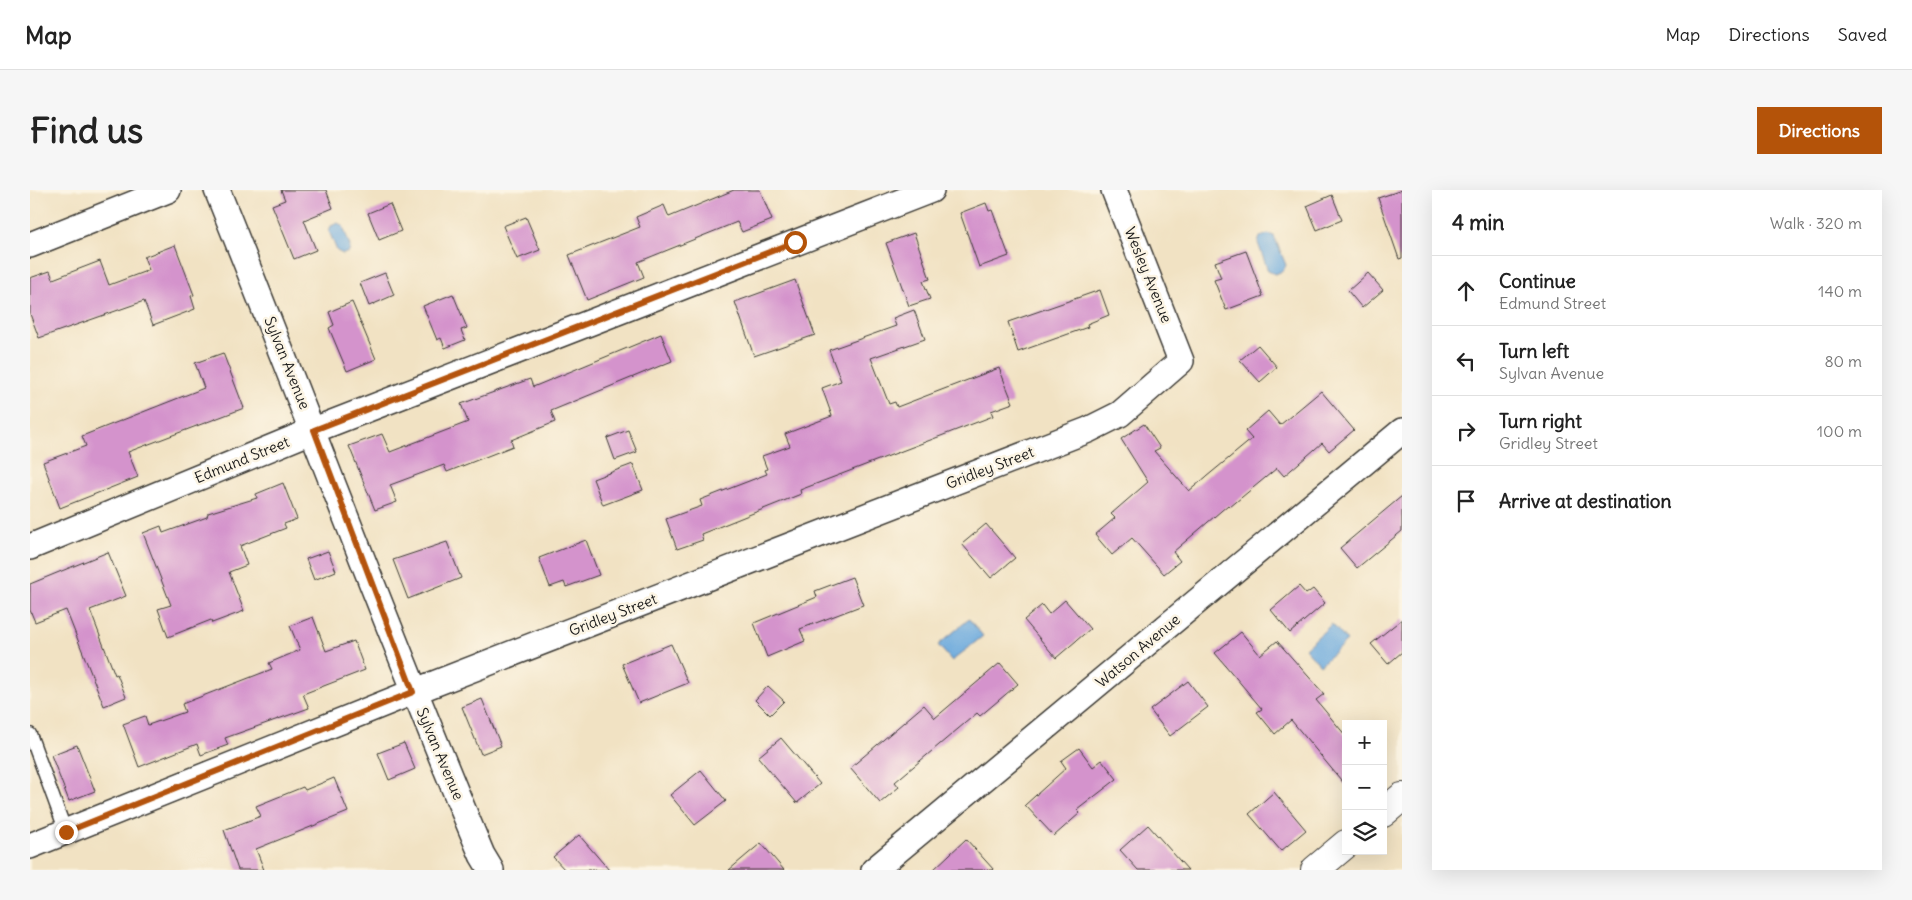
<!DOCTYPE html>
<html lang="en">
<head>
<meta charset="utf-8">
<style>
  body { margin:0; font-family:Delius,sans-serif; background:#f6f6f6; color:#222 }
  .controls { position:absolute; right:15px; bottom:15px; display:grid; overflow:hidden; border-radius:0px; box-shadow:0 5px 20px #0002 }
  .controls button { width:45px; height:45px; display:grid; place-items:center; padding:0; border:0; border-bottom:1px solid #e0e0e0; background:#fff; color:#222; font:25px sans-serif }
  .stop { position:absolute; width:15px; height:15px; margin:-11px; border:4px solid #b45309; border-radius:50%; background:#fff }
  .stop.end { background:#b45309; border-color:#fff; box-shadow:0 1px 5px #0008 }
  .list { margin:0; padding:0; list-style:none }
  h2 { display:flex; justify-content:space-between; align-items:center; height:65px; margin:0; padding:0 20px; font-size:21px }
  h2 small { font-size:16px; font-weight:400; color:#767676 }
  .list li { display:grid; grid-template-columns:32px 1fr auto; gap:15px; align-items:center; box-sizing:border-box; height:70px; padding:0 20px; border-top:1px solid #e0e0e0 }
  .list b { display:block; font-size:19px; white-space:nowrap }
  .list p { margin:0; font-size:16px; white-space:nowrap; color:#767676 }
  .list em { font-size:16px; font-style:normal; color:#767676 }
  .icon { flex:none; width:28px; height:28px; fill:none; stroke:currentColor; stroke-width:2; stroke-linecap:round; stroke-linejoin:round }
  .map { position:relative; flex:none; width:1372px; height:680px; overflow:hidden; border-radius:0px }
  header { display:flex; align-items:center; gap:30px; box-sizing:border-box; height:70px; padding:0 25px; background:#fff; border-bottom:1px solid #e0e0e0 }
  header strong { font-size:24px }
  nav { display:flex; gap:28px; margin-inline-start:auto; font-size:18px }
  .intro { display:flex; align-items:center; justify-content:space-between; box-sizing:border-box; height:120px; padding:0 30px }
  h1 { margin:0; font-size:35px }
  .button { padding:12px 22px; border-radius:0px; background:#b45309; color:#fff; font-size:18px; font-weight:700 }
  main { display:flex; gap:30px; padding:0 30px }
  aside { flex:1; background:#fff; border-radius:0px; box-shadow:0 5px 20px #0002 }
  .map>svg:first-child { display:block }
</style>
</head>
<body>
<header>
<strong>Map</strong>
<nav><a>Map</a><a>Directions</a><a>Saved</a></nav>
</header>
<div class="intro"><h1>Find us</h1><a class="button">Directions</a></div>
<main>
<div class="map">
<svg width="1372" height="680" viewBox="0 0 1372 680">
  <rect width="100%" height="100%" fill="#fcf5e5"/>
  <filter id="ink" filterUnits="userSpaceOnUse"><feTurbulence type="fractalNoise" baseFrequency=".02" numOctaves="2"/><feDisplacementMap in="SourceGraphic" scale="10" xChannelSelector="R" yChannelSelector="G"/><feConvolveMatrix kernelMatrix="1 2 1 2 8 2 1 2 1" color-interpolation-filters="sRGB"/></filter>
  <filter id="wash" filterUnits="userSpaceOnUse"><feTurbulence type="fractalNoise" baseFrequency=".0096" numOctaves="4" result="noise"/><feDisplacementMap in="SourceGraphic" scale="20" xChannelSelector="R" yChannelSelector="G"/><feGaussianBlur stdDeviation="1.12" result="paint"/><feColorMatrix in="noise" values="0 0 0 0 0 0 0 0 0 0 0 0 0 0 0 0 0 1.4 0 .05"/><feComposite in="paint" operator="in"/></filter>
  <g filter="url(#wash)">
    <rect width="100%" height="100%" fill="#f1e2c3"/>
    <g fill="#6aa9dd" stroke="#43627c">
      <polygon points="308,33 313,36 320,56 319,62 313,64 307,61 299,41 301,36"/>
      <polygon points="1238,44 1244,46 1256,75 1253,81 1245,84 1238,81 1228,53 1230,47"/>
      <polygon points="939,429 953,446 922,471 908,455"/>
      <polygon points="1302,434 1317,451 1290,475 1275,458"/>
    </g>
    <g id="blocks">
      <g fill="#d493cc">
        <polygon points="251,0 296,0 303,18 274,30 286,60 264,69 242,15 255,10"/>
        <polygon points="704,0 730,0 742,30 712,42 707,32 608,72 614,87 557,110 539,65 610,37 606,27 634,15 639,27"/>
        <polygon points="1372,0 1372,68 1369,69 1348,8"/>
        <polygon points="1302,5 1312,30 1287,40 1277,16"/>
        <polygon points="956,13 959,21 962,20 979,66 949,77 930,23"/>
        <polygon points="360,14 371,41 349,50 338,23"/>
        <polygon points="496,27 510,60 487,69 473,36"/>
        <polygon points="884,43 900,89 893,91 900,109 879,116 856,53"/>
        <polygon points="145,55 164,105 161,106 165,119 123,135 114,111 9,148 0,124 0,88 20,81 23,89 70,71 79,95 119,80 114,67"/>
        <polygon points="1216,61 1233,106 1196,120 1184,90 1191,88 1185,72"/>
        <polygon points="355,83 364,105 339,116 330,93"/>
        <polygon points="1338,83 1353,100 1332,118 1318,101"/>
        <polygon points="765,90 785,145 724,166 705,112"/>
        <polygon points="1070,100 1079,125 1057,134 1058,137 988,162 978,132"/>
        <polygon points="423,104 437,138 431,140 435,150 415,158 411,148 407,150 393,116"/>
        <polygon points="322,112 346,169 317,181 299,138 304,135 299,122"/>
        <polygon points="884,120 895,149 841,168 859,214 865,212 867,217 969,178 983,213 961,221 963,226 770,300 771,304 671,344 673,350 647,359 636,329 672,316 670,310 737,284 735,280 737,279 732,266 760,256 755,244 802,226 792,198 811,191 799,160 866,136 863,128"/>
        <polygon points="631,144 642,171 521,221 525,232 481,250 483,256 417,282 414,275 360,295 367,312 345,320 319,256 352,244 360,262 438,232 431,214 500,189 503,197"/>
        <polygon points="1228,155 1247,177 1230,192 1210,170"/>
        <polygon points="193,163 214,218 98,262 108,287 30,318 13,272 56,256 52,246 174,198 165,173"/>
        <polygon points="1291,201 1324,240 1299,261 1292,253 1254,286 1247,278 1200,317 1198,315 1143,362 1150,371 1134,384 1102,348 1082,365 1065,345 1085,328 1081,324 1118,292 1091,249 1114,234 1130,258 1124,261 1159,301 1222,249 1215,241 1238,221 1250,235"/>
        <polygon points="598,240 607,262 585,270 577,248"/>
        <polygon points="603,274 613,300 573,315 563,289"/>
        <polygon points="253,293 267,329 254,334 256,338 210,356 217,375 199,382 214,421 182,433 181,430 138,447 128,419 141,415 113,343 131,336 133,343 177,327 178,323 227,308 226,304"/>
        <polygon points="1372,306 1372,341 1327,378 1310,358"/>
        <polygon points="956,334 985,368 961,388 932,354"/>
        <polygon points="556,350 569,385 536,397 534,392 520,397 509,368"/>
        <polygon points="417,352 431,388 378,409 363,370"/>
        <polygon points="298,361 306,381 284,390 276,369"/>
        <polygon points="78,362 96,406 60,420 85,485 87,484 96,507 74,516 36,420 5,432 0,420 0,394"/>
        <polygon points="822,387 833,415 770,439 775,451 737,467 724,433 787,407 785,401"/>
        <polygon points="1269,396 1276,404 1283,399 1295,413 1260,443 1241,420"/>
        <polygon points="1035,410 1060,439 1026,468 994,430 1012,415 1019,424"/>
        <polygon points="283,427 296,461 324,451 335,480 273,504 279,518 195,548 198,555 171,565 167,554 109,577 93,534 115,526 118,535 155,522 152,514 242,479 239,473 270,460 260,436"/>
        <polygon points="1372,429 1372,462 1358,474 1341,454"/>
        <polygon points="1211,442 1230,465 1247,451 1294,504 1286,510 1316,546 1316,596 1261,530 1245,544 1227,522 1232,519 1185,463"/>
        <polygon points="641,454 658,493 609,513 592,474"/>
        <polygon points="970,473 988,494 950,526 947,523 865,592 869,597 850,613 820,578 894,515 905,528"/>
        <polygon points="1158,491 1178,517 1140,546 1120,520"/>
        <polygon points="738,496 754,511 740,525 725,510"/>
        <polygon points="452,509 471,556 451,564 432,517"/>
        <polygon points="751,548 790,594 767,613 728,567"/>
        <polygon points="374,553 385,579 359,590 348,563"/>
        <polygon points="47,555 65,601 39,611 21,565"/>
        <polygon points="1049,558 1063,577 1072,570 1087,589 1047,620 1050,623 1024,646 995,615 1036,578 1031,571"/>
        <polygon points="671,580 696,611 665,635 640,605"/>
        <polygon points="304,588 318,622 226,659 234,680 208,680 194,640 231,626 226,616 273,597 275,600"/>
        <polygon points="1244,602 1276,640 1251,661 1219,624"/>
        <polygon points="1118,635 1158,680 1108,680 1090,660"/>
        <polygon points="549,645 579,680 535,680 523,667"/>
        <polygon points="936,649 964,680 903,680"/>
        <polygon points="731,653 754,680 699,680"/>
      </g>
    </g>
  </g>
  <g filter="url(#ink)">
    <use href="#blocks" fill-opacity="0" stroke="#3c3a35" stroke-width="1"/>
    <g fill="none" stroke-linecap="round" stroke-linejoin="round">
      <g stroke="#3c3a35" stroke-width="15">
        <polyline id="lane" points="0,544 36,642"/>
      </g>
      <g stroke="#3c3a35" stroke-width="28">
        <g id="street">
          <path d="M187,0c89,221 172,445 265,665l9,15"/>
          <polyline points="0,55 138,0"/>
          <polyline points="0,357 284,240 901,0"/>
          <polyline points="0,656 383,502 1058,240 1090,224 1151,171 1084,0"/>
          <polyline points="844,680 1372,241"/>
        </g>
      </g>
      <g stroke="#3c3a35" stroke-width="30">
        <g id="secondary">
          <polyline points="1353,623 1372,607"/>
          <polyline points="1285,680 1316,654"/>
        </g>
      </g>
      <use href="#lane" stroke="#fff" stroke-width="12"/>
      <use href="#street" stroke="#fff" stroke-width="25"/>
      <use href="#secondary" stroke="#fff" stroke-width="28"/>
    </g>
  </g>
  <g fill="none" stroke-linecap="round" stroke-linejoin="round" filter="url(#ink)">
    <polyline stroke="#b45309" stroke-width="6" points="36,642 383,502 284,240 765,52"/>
  </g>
  <g text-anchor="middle" stroke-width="5" stroke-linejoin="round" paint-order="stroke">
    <g font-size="15" fill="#1c1c1c" stroke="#fcf5e5">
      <text transform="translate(1118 85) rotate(68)" y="5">Wesley Avenue</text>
      <text transform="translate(257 173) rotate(68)" y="5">Sylvan Avenue</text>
      <text transform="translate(212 270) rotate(-22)" y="5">Edmund Street</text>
      <text transform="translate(960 278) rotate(-21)" y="5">Gridley Street</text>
      <text transform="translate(583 425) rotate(-21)" y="5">Gridley Street</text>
      <text transform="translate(1108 461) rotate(-40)" y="5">Watson Avenue</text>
      <text transform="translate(410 564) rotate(67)" y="5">Sylvan Avenue</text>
    </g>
  </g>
</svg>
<div class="controls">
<button>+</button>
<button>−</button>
<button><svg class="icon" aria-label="layers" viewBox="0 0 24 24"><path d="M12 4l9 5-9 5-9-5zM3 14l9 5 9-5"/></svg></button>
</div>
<div class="stop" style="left:765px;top:52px"></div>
<div class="stop end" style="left:36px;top:642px"></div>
</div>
<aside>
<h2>4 min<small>Walk · 320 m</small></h2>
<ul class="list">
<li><svg class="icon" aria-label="ahead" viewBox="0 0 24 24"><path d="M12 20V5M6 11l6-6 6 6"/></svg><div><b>Continue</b><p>Edmund Street</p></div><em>140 m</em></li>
<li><svg class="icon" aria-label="left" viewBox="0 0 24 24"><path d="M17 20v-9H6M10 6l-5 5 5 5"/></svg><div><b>Turn left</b><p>Sylvan Avenue</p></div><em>80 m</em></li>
<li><svg class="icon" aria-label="right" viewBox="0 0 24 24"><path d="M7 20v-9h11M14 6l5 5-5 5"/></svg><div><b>Turn right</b><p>Gridley Street</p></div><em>100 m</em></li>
<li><svg class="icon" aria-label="arrive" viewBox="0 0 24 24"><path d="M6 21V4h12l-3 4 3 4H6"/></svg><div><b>Arrive at destination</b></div></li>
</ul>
</aside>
</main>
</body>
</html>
